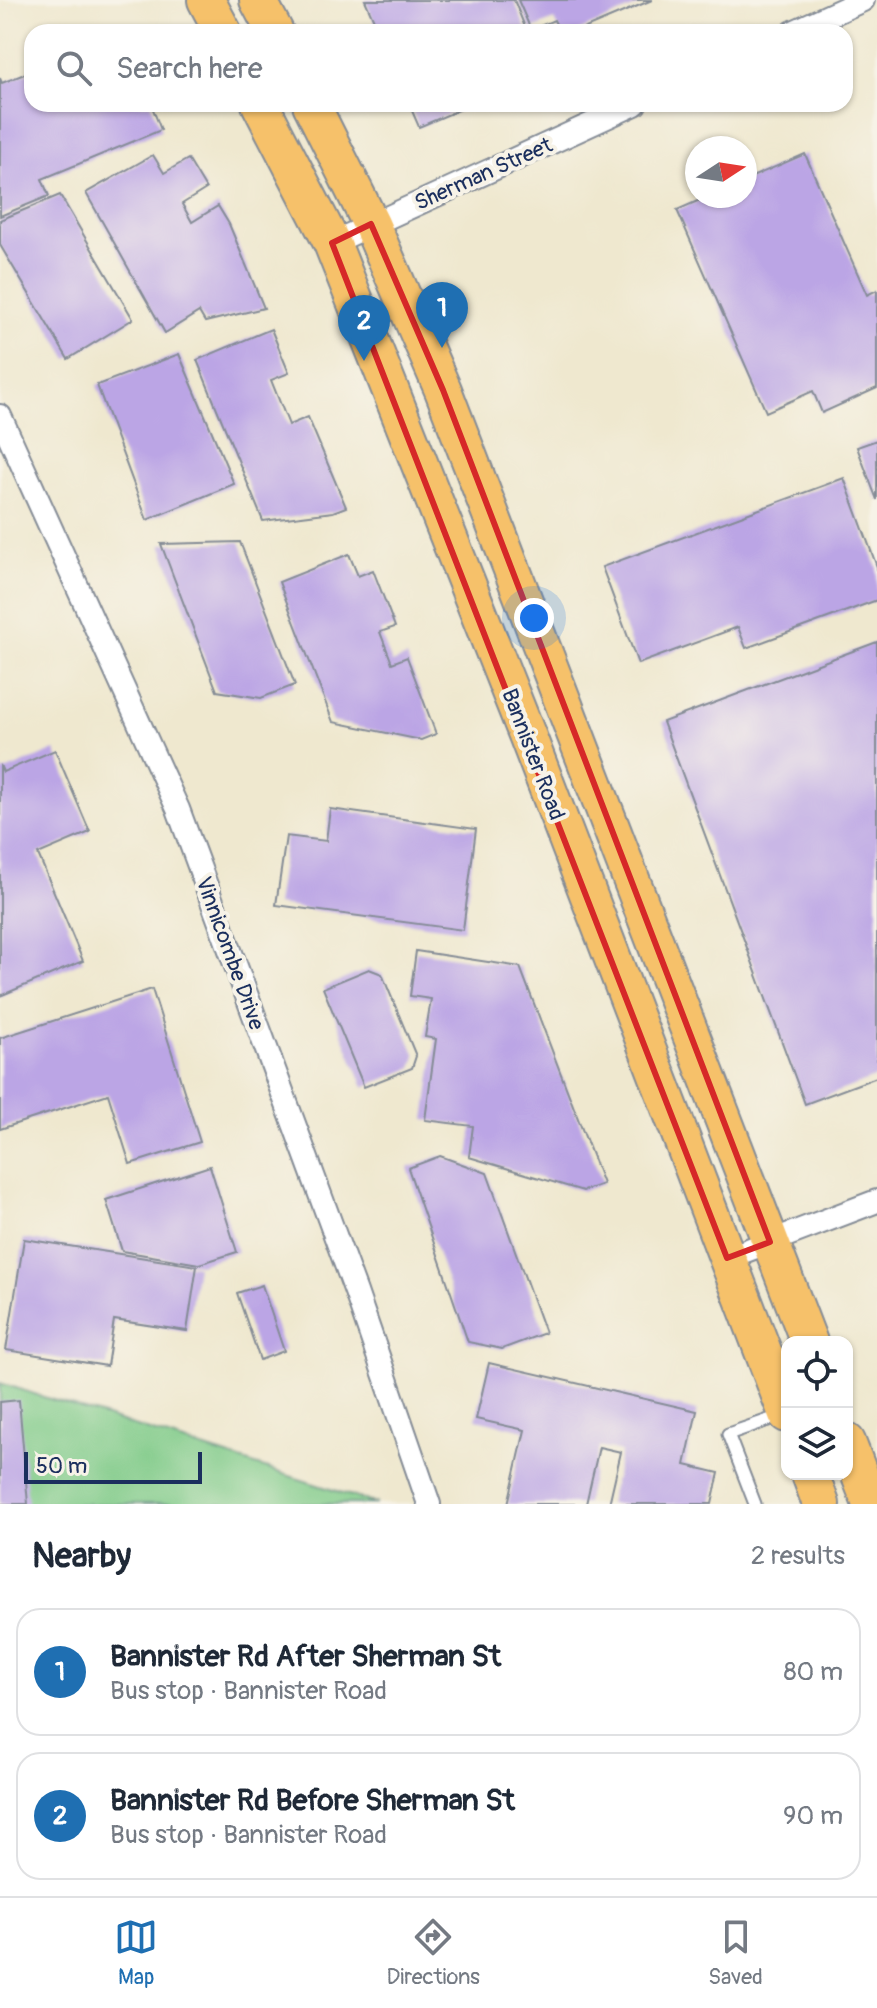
<!DOCTYPE html>
<html lang="en">
<head>
<meta charset="utf-8">
<style>
  body { margin:0; font-family:Pangolin,sans-serif; background:#f6f6f7; color:#1f2937 }
  .controls { position:absolute; right:24px; bottom:24px; display:grid; overflow:hidden; border-radius:16px; box-shadow:0 2px 6px #0004 }
  .controls button { width:72px; height:72px; display:grid; place-items:center; padding:0; border:0; border-bottom:2px solid #e0e1e3; background:#fff; color:#1f2937; font:40px sans-serif }
  .compass { position:absolute; left:685px; top:136px; width:72px; height:72px; border-radius:50%; background:#fff; box-shadow:0 2px 6px #0004; rotate:78deg }
  .scale { position:absolute; left:24px; bottom:20px; width:178px; box-sizing:border-box; padding-left:8px; border:4px solid #1b2f5e; border-top:0; font-size:22px; line-height:28px; white-space:nowrap; color:#1b2f5e; -webkit-text-stroke:6px #f7f3e8; paint-order:stroke }
  .you { position:absolute; left:534px; top:618px; width:28px; height:28px; margin:-20px; border:6px solid #fff; border-radius:50%; background:#1a73e8; box-shadow:0 0 0 12px #1a73e833 }
  .badge { display:grid; place-items:center; width:52px; height:52px; border-radius:50%; background:#1f6fb2; color:#fff; font-size:26px; font-weight:700 }
  .pin { position:absolute; translate:-50% -66px; filter:drop-shadow(0 2px 4px #0008) }
  .pin::after { content:''; position:absolute; top:42px; width:28px; height:24px; background:inherit; clip-path:polygon(0 0,100% 0,50% 100%) }
  .list { margin:0; padding:0; list-style:none }
  h2 { display:flex; justify-content:space-between; align-items:center; height:104px; margin:0; padding:0 32px; font-size:34px }
  h2 small { font-size:26px; font-weight:400; color:#747a83 }
  .list li { display:grid; grid-template-columns:52px 1fr auto; gap:24px; align-items:center; box-sizing:border-box; height:128px; margin:0 16px 16px; padding:0 16px; border:2px solid #e0e1e3; border-radius:24px }
  .list b { display:block; font-size:30px; white-space:nowrap }
  .list p { margin:0; font-size:26px; white-space:nowrap; color:#747a83 }
  .list em { font-size:26px; font-style:normal; color:#747a83 }
  .icon { flex:none; width:44px; height:44px; fill:none; stroke:currentColor; stroke-width:2; stroke-linecap:round; stroke-linejoin:round }
  .map { position:relative; flex:none; width:877px; height:1504px; overflow:hidden }
  .search { position:absolute; background:#fff; box-shadow:0 2px 6px #0004; left:24px; right:24px; top:24px; height:88px; display:flex; align-items:center; gap:20px; box-sizing:border-box; padding:0 28px; border-radius:24px; color:#747a83; font-size:30px }
  .sheet { height:392px; background:#fff }
  nav { display:flex; justify-content:space-around; align-items:center; box-sizing:border-box; height:112px; border-top:2px solid #e0e1e3; background:#fff; font-size:22px; color:#747a83 }
  nav a { display:grid; justify-items:center; gap:4px }
  nav .on { color:#1f6fb2 }
  .map>svg:first-child { display:block }
</style>
</head>
<body>
<div class="map">
<svg width="877" height="1504" viewBox="0 0 877 1504">
  <rect width="100%" height="100%" fill="#f7f3e8"/>
  <filter id="ink" filterUnits="userSpaceOnUse"><feTurbulence type="fractalNoise" baseFrequency=".0125" numOctaves="2"/><feDisplacementMap in="SourceGraphic" scale="16" xChannelSelector="R" yChannelSelector="G"/><feConvolveMatrix kernelMatrix="1 2 1 2 8 2 1 2 1" color-interpolation-filters="sRGB"/></filter>
  <filter id="wash" filterUnits="userSpaceOnUse"><feTurbulence type="fractalNoise" baseFrequency=".006" numOctaves="4" result="noise"/><feDisplacementMap in="SourceGraphic" scale="32" xChannelSelector="R" yChannelSelector="G"/><feGaussianBlur stdDeviation="1.8" result="paint"/><feColorMatrix in="noise" values="0 0 0 0 0 0 0 0 0 0 0 0 0 0 0 0 0 1.4 0 .05"/><feComposite in="paint" operator="in"/></filter>
  <g filter="url(#wash)">
    <rect width="100%" height="100%" fill="#efe8cf"/>
    <polygon fill="#80cb89" stroke="#4e7d74" stroke-width="2" points="0,1383 377,1504 15,1504 0,1412"/>
    <g id="blocks">
      <g fill="#bba5e5">
        <polygon points="365,0 514,0 527,32 379,32"/>
        <polygon points="518,0 652,0 576,32 560,32 554,20 531,30"/>
        <polygon points="32,71 32,104 151,104 161,130 42,179 49,196 0,216 0,78 2,83"/>
        <polygon points="409,104 473,104 419,127"/>
        <polygon points="805,154 867,295 877,290 877,388 822,413 813,391 766,412 677,210 709,196 745,196 745,180"/>
        <polygon points="153,155 164,173 188,159 206,189 182,204 192,222 218,206 229,224 264,308 205,322 199,312 165,333 86,193"/>
        <polygon points="60,195 133,319 68,359 0,245 0,220"/>
        <polygon points="271,329 289,373 271,380 289,425 308,417 346,507 333,512 263,521 197,360"/>
        <polygon points="179,354 234,484 147,520 97,385"/>
        <polygon points="877,440 877,500 857,447"/>
        <polygon points="844,478 877,567 877,600 746,648 738,627 638,664 602,567"/>
        <polygon points="240,542 295,685 261,698 217,691 161,544"/>
        <polygon points="349,554 358,576 373,570 395,627 380,632 392,663 407,657 436,734 421,740 333,722 279,582"/>
        <polygon points="877,642 877,1077 805,1104 663,722"/>
        <polygon points="55,750 90,832 38,854 83,961 0,996 0,765 3,772"/>
        <polygon points="330,809 476,829 463,930 276,905 286,836 326,841"/>
        <polygon points="416,951 520,967 603,1184 583,1191 469,1157 473,1126 425,1120 436,1039 425,1037 431,999 410,996"/>
        <polygon points="369,969 382,974 416,1056 412,1068 364,1087 323,988"/>
        <polygon points="152,989 200,1142 130,1164 108,1094 0,1129 0,1038"/>
        <polygon points="440,1156 487,1173 545,1333 502,1349 468,1342 408,1168"/>
        <polygon points="210,1166 237,1252 199,1264 122,1251 106,1200"/>
        <polygon points="24,1239 197,1266 187,1331 114,1320 107,1366 6,1350"/>
        <polygon points="262,1285 284,1351 260,1360 237,1293"/>
        <polygon points="489,1363 697,1411 685,1465 719,1473 712,1504 609,1504 621,1452 599,1447 586,1504 508,1504 525,1430 476,1419"/>
        <polygon points="19,1400 28,1504 0,1504 0,1402"/>
      </g>
    </g>
  </g>
  <g filter="url(#ink)">
    <use href="#blocks" fill-opacity="0" stroke="#858c96" stroke-width="2"/>
    <g fill="none" stroke-linecap="round" stroke-linejoin="round">
      <g stroke="#858c96" stroke-width="15">
        <polyline id="service" points="755,1504 728,1434 783,1415"/>
      </g>
      <g stroke="#858c96" stroke-width="26">
        <g id="minor">
          <polyline points="793,32 863,0"/>
          <polyline points="332,243 635,104"/>
          <polyline points="0,416 178,809 356,1292 429,1504"/>
          <polyline points="727,1258 877,1201"/>
        </g>
      </g>
      <g stroke="#858c96" stroke-width="40">
        <g id="primary">
          <polyline points="206,0 223,32"/>
          <polyline points="258,0 275,32"/>
          <polyline points="260,104 332,243 528,737 787,1414"/>
          <polyline points="311,104 371,224 443,390 809,1342"/>
          <polyline points="847,1442 871,1504"/>
          <polyline points="810,1474 821,1504"/>
        </g>
      </g>
      <use href="#service" stroke="#fff" stroke-width="11"/>
      <use href="#minor" stroke="#fff" stroke-width="22"/>
      <use href="#primary" stroke="#f6c16b" stroke-width="36"/>
    </g>
  </g>
  <path fill="none" stroke="#d62828" stroke-width="6" stroke-linejoin="round" d="M371,224l72,166 327,852 -43,16 -395,-1015z"/>
  <g text-anchor="middle" stroke-width="8" stroke-linejoin="round" paint-order="stroke">
    <g font-size="22" fill="#1b2f5e" stroke="#f7f3e8">
      <text transform="translate(483 173) rotate(-24)" y="8">Sherman Street</text>
      <text transform="translate(534 754) rotate(69)" y="8">Bannister Road</text>
      <text transform="translate(231 953) rotate(70)" y="8">Vinnicombe Drive</text>
    </g>
  </g>
</svg>
<div class="controls">
<button><svg class="icon" aria-label="locate" viewBox="0 0 24 24"><circle cx="12" cy="12" r="6"/><path d="M12 2v4M12 18v4M2 12h4M18 12h4"/></svg></button>
<button><svg class="icon" aria-label="layers" viewBox="0 0 24 24"><path d="M12 4l9 5-9 5-9-5zM3 14l9 5 9-5"/></svg></button>
</div>
<svg class="compass" viewBox="-18 -18 36 36"><path d="M0-13l5 13h-10z" fill="#e53935"/><path d="M0 13l5-13h-10z" fill="#747a83"/></svg>
<div class="scale">50 m</div>
<div class="you"></div>
<div class="pin badge" style="left:442px;top:348px">1</div>
<div class="pin badge" style="left:364px;top:361px">2</div>
<div class="search"><svg class="icon" aria-label="search" viewBox="0 0 24 24"><circle cx="10" cy="10" r="6"/><path d="M15 15l6 6"/></svg>Search here</div>
</div>
<section class="sheet">
<h2>Nearby<small>2 results</small></h2>
<ul class="list">
<li><span class="badge">1</span><div><b>Bannister Rd After Sherman St</b><p>Bus stop · Bannister Road</p></div><em>80 m</em></li>
<li><span class="badge">2</span><div><b>Bannister Rd Before Sherman St</b><p>Bus stop · Bannister Road</p></div><em>90 m</em></li>
</ul>
</section>
<nav>
<a class="on"><svg class="icon" aria-label="map" viewBox="0 0 24 24"><path d="M3 6l6-2 6 2 6-2v14l-6 2-6-2-6 2zM9 4v14M15 6v14"/></svg>Map</a>
<a><svg class="icon" aria-label="directions" viewBox="0 0 24 24"><path d="M12 3l9 9-9 9-9-9zM9 14v-3h6M13 9l2 2-2 2"/></svg>Directions</a>
<a><svg class="icon" aria-label="saved" viewBox="0 0 24 24"><path d="M7 4h10v16l-5-4-5 4z"/></svg>Saved</a>
</nav>
</body>
</html>
